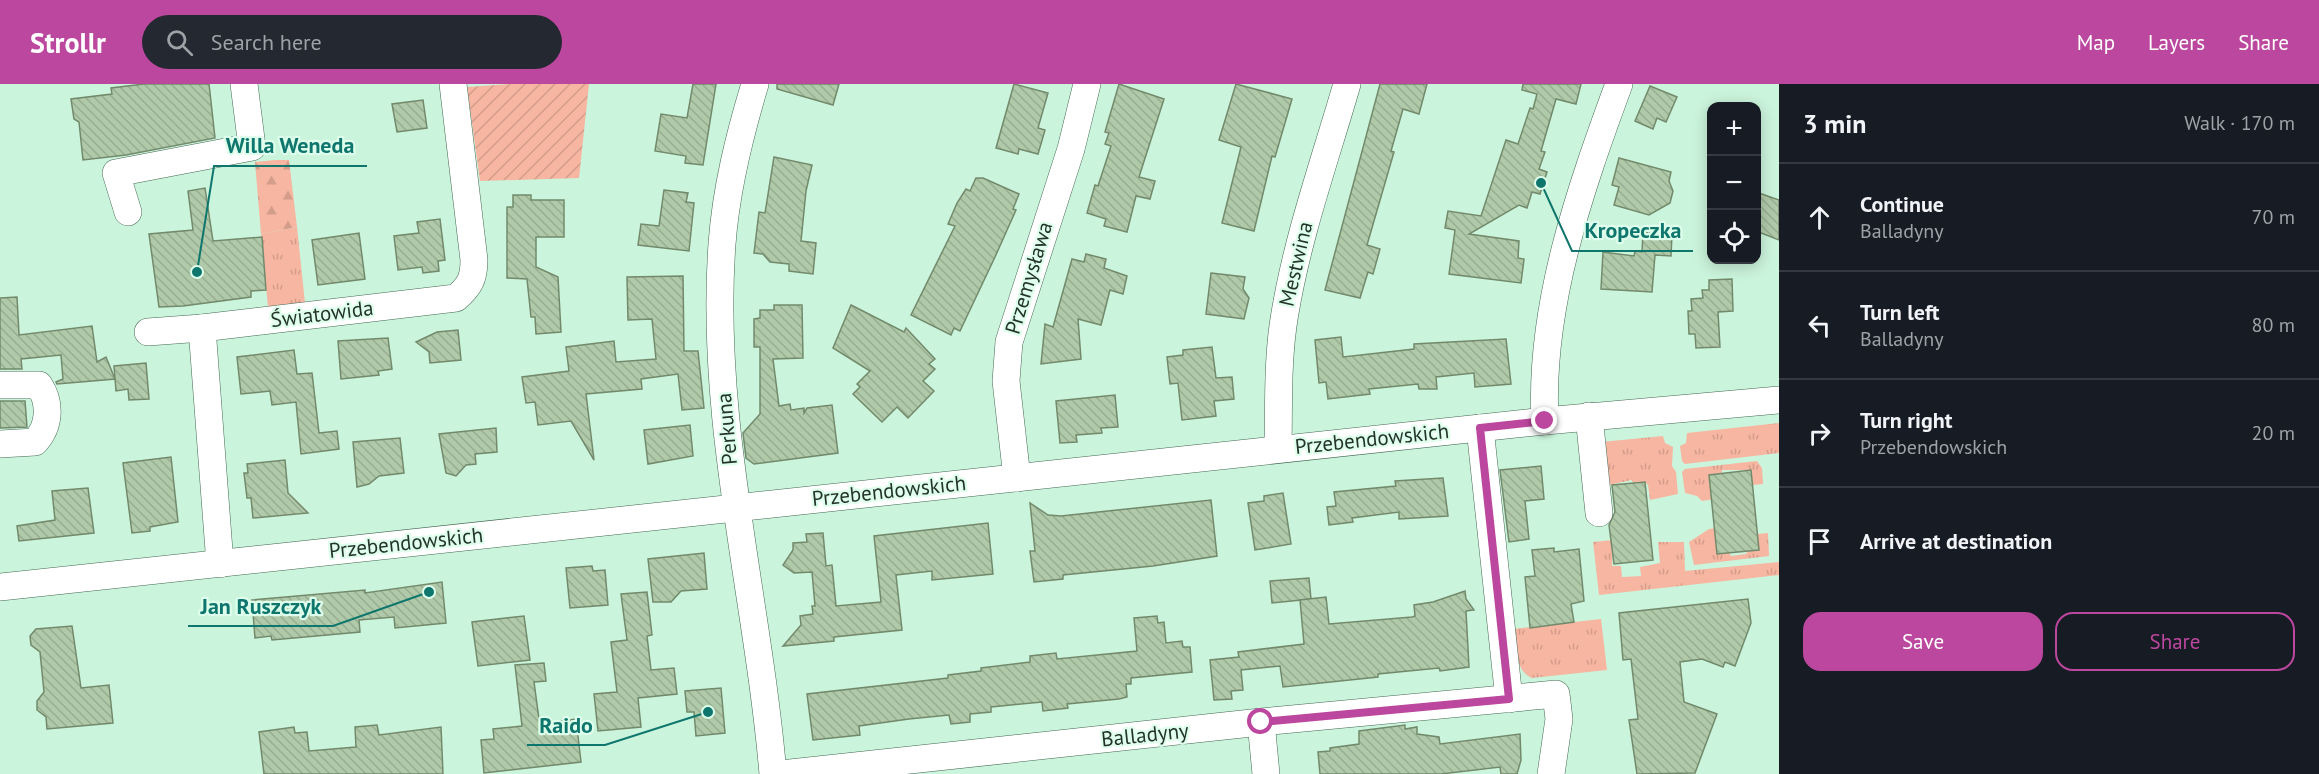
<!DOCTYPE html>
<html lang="en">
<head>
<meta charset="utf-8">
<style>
  body { margin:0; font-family:"PT Sans",sans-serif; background:#242831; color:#f1f3f6 }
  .controls { position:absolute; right:18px; top:18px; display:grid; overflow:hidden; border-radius:12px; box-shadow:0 3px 15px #0003 }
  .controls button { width:54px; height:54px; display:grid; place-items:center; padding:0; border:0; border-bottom:2px solid #363941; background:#171b24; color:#f1f3f6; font:30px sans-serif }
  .stop { position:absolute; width:18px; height:18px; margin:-14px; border:4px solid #bc479e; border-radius:50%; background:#fff }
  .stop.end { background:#bc479e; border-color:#fff; box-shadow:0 2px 6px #0008 }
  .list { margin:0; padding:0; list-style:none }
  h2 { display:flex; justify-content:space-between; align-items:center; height:78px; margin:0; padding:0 24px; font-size:26px }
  h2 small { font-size:20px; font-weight:400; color:#9ea1a6 }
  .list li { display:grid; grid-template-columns:39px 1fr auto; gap:18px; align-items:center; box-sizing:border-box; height:108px; padding:0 24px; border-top:2px solid #363941 }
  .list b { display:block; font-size:22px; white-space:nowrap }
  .list p { margin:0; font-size:20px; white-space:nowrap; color:#9ea1a6 }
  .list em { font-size:20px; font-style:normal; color:#9ea1a6 }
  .actions { display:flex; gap:12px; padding:18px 24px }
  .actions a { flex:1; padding:14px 0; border:2px solid #bc479e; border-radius:18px; text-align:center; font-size:21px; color:#bc479e }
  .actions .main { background:#bc479e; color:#fff }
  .icon { flex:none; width:33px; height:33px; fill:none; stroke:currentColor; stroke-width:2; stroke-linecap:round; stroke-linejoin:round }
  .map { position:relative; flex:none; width:1779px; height:690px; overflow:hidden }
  header { display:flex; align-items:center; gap:36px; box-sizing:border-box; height:84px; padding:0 30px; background:#bc479e; color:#fff }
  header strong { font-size:28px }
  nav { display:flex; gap:33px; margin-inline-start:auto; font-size:21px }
  .search { width:420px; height:54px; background:#242831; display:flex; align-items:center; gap:15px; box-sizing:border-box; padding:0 21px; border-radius:33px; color:#9ea1a6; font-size:22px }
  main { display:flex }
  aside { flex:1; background:#171b24 }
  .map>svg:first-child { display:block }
</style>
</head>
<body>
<header>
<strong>Strollr</strong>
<div class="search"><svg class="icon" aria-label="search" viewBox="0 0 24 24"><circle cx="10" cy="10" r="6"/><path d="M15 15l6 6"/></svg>Search here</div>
<nav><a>Map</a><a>Layers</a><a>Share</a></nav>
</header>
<main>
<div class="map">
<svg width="1779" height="690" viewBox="0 0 1779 690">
  <defs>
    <pattern id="grass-tufts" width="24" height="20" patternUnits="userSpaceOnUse" patternTransform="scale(1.5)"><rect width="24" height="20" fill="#f7b6a1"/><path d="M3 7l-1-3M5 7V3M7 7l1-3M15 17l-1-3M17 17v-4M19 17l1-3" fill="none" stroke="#d49d8b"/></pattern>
    <pattern id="forest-firs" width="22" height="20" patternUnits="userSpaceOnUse" patternTransform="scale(1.5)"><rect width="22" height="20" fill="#f7b6a1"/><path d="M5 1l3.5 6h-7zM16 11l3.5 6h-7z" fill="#d49d8b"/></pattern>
    <pattern id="garden-furrows" width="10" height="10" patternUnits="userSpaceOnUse" patternTransform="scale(1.5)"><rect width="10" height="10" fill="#f7b6a1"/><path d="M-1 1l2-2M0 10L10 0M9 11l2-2" fill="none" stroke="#d49d8b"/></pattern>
    <pattern id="building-back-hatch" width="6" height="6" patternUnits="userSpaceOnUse" patternTransform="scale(1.5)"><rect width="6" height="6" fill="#b0caa9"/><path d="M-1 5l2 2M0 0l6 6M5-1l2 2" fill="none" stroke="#97ae92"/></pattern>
  </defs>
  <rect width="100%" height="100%" fill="#cbf4dc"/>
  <g fill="url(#grass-tufts)">
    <polygon points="297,143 305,219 268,223 261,150"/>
    <polygon points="1779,339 1779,369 1685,380 1682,377 1680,362 1686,359 1687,349"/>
    <polygon points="1663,352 1665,359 1673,363 1672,382 1676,388 1678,410 1650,416 1648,401 1645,398 1633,399 1632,396 1604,402 1601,358"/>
    <polygon points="1757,377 1762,384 1763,400 1752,401 1750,386 1722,386 1722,389 1709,391 1714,415 1702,417 1697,412 1685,409 1682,388 1685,385"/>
    <polygon points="1717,444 1731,472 1746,470 1757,450 1768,449 1769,472 1694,481 1689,458 1709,445"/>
    <polygon points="1613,456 1612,482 1621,482 1622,493 1641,492 1640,483 1660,479 1658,458 1684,458 1685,487 1779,478 1779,491 1599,511 1593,458"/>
    <path d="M1601,535l6,51 -75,8c-18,-8 -15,-31 -18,-49z"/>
  </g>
  <polygon fill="url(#forest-firs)" points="275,76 289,76 297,143 261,150 255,78"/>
  <polygon fill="url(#garden-furrows)" points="510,0 589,0 579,94 480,97 467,3"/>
  <g fill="url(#building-back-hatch)" stroke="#728a6b" stroke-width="1.5">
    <polygon points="144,0 209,0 215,54 126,71 83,76 79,38 74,35 71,15 112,10 111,4"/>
    <polygon points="693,0 716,0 703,81 685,79 686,72 655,67 661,30 687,34"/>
    <polygon points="777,0 839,0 833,21 777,5"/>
    <polygon points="1014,0 1048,9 1038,44 1045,46 1038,70 1019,65 1018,70 996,64"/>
    <polygon points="1119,0 1164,15 1139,93 1155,97 1150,115 1136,112 1127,148 1104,142 1106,135 1087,129 1095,101 1098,102 1111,62 1105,60 1109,49 1105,48"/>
    <polygon points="1236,0 1292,15 1275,73 1272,72 1254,147 1222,139 1241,63 1219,56"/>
    <polygon points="1380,0 1427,0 1419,30 1403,25 1391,67 1394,68 1367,161 1380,165 1373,190 1368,188 1360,214 1325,206"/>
    <polygon points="1523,0 1581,0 1576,20 1556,15 1541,67 1545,68 1539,85 1547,88 1540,110 1532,108 1527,124 1519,121 1469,150 1519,157 1518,174 1524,175 1521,199 1449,190 1455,146 1445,144 1448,127 1481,132 1506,56 1518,60 1530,24 1533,25 1537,10 1522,6"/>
    <polygon points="1650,2 1677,13 1666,38 1657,34 1653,45 1635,37"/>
    <polygon points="423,16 427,44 397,48 392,20"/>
    <polygon points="774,73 812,81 806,107 801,157 816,159 813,190 789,187 789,180 770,178 763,170 754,169 759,128 765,129"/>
    <polygon points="1619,74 1671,88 1669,97 1673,107 1670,119 1649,131 1614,121 1619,103 1612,101"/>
    <polygon points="976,94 983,94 1019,110 1013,125 1016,126 995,173 960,247 954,244 951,251 911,231 955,142 948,140 957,119 966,105 970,107"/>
    <polygon points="205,104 213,157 262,153 266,206 251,207 251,213 183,222 159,223 149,150 193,146 188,107"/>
    <polygon points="664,106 688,109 686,118 694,119 689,167 638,161 641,140 659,142"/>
    <polygon points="1756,108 1779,116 1779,156 1756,147"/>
    <polygon points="513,111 531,111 531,116 564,116 564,153 536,153 536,183 558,193 561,248 536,250 535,233 531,233 527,195 507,194 507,123 513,123"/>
    <polygon points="440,135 445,176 438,177 439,187 423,189 422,183 398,186 394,152 419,149 417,138"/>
    <polygon points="1643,148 1672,150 1671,172 1655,171 1652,208 1601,205 1603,168 1634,172 1635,167 1642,168"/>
    <polygon points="359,149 365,195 318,201 312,156"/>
    <polygon points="1086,170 1106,175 1104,184 1127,192 1123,210 1110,206 1101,241 1078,235 1081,275 1041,280 1045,240 1053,243 1072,175 1084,178"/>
    <polygon points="1211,189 1245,193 1243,205 1249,214 1244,235 1206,230"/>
    <polygon points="683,192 684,267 698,267 704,324 682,326 678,290 641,295 642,305 586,310 594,376 571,337 538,341 535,318 526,319 522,293 569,287 566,263 614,257 616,278 656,275 652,235 628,236 627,193"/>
    <polygon points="1732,195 1733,227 1718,228 1720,263 1696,264 1695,250 1689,250 1688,227 1692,227 1691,215 1703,214 1702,206 1709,206 1709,196"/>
    <polygon points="17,213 19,251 92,242 97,278 106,273 115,295 57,300 56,298 63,295 61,271 21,275 22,285 0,285 0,214"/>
    <polygon points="774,221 802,221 803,274 773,275 779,322 790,320 791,326 804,324 804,329 807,324 832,321 838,369 754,380 746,374 743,349 760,330 760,263 754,263 754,235 760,234 760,226 774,226"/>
    <polygon points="851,221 904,248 906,244 935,275 929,280 935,285 923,297 934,307 908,334 897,323 882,338 853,310 860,303 857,300 870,287 833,264"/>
    <polygon points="458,246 461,276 430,279 429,268 416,258 437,248"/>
    <polygon points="1341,253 1343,273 1414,265 1414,260 1506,255 1511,300 1475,303 1474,289 1436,293 1437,305 1419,305 1418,300 1369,305 1370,310 1328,315 1326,298 1319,299 1315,256"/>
    <polygon points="388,254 392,285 378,287 379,291 341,295 338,257"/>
    <polygon points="1212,263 1216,294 1232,293 1234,315 1214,317 1216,332 1182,336 1178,299 1170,300 1167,273 1183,271 1183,266"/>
    <polygon points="294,266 297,290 312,289 319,349 337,347 339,365 301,370 296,318 272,321 270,307 241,310 237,273"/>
    <polygon points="146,279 149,315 129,316 128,305 116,307 114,282"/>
    <polygon points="1115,311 1118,343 1101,344 1102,349 1076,351 1077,358 1060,359 1056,317"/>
    <polygon points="0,317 25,317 27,343 0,344"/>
    <polygon points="690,341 693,372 648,380 644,346"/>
    <polygon points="496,344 497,368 475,370 476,380 466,381 456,392 446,389 439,350"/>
    <polygon points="400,354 404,389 379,392 369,400 357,403 353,358"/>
    <polygon points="171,373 178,438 150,443 150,447 132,449 123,379"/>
    <polygon points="285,376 288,409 308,429 253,434 251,414 247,414 244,389 248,389 247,380"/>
    <polygon points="1541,382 1544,415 1525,417 1529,455 1509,458 1500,386"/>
    <polygon points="1751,386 1759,466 1717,470 1709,391"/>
    <polygon points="1443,394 1448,432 1399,435 1399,428 1352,434 1353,438 1329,441 1327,423 1336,422 1334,408 1396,402 1395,397"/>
    <polygon points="1645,398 1653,476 1614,480 1609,441 1615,428 1612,401"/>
    <polygon points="88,404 94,449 19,457 17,442 55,436 52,407"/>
    <polygon points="1283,409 1291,460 1255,466 1248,419 1264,417 1264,412"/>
    <polygon points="1211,416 1217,472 1153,482 1063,491 1063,495 1034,498 1030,467 1035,467 1030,419 1048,431 1061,432"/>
    <polygon points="988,439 993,490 932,496 932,487 896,491 902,546 834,553 834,557 783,562 801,541 800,532 813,530 812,522 815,522 812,488 794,489 783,481 793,466 793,459 807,458 806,450 823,449 826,482 832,481 836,522 881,518 874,452"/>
    <polygon points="1554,464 1554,468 1579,465 1584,517 1571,520 1574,538 1530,544 1525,493 1535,492 1532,466"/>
    <polygon points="704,469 707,505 681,507 671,518 653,518 648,475"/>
    <polygon points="592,482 593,487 605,486 608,521 570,524 566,484"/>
    <polygon points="1309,494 1311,515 1272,519 1270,497"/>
    <polygon points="442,498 446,539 395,544 394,533 359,536 360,548 272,556 271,552 255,554 252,516 365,506 365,509"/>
    <polygon points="1465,507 1466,515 1474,526 1466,527 1469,583 1440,587 1439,584 1378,590 1378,593 1283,603 1280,582 1241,586 1243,606 1231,607 1232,615 1214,616 1210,576 1239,573 1238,568 1304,560 1300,516 1326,513 1329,540 1412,533 1415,532 1414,521 1433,518"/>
    <polygon points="647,508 652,551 647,552 651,586 674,584 677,610 638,614 641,643 598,647 594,610 617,608 611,558 627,556 621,510"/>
    <polygon points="1748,515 1751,539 1735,582 1725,578 1723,583 1702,575 1680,578 1684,618 1717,630 1695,689 1637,690 1629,636 1638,635 1631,575 1623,576 1619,529"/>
    <polygon points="524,532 530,576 478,582 472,538"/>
    <polygon points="1157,532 1158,539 1164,538 1166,559 1182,557 1183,563 1190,563 1192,588 1131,594 1131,600 1126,600 1127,613 1119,615 1067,620 1068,624 1043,627 1042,618 991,623 991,628 970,630 970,638 951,640 949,631 909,635 859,642 860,651 813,656 807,610 948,594 948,591 981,587 981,584 1030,578 1030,572 1056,569 1057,575 1137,567 1134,534"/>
    <polygon points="72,542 81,604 109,601 113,639 47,645 46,633 37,626 37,617 44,608 40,568 31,561 30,552 36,545"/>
    <polygon points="544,579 546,597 534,598 539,635 544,634 545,639 576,635 581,678 484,689 481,656 494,655 493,645 522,642 515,581"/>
    <polygon points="721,604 725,649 696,652 694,628 687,628 685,607"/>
    <polygon points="377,641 379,651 441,643 443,690 264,690 259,648 294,643 295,649 307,648 309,667 356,663 355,643"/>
    <polygon points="1405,641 1405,645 1417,643 1417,650 1439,653 1440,660 1520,650 1521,676 1517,690 1501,690 1500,683 1441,690 1320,690 1318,668 1330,667 1330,664 1359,660 1359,647"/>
  </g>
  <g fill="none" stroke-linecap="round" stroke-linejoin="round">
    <g stroke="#446853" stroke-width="28">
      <g id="minor">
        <path d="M755,0c-16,53 -29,105 -33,160 -13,178 36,354 51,530"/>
        <polyline points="128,128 116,89 252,63 244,0"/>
        <polyline points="148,248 202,244"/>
        <path d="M0,301h39c12,18 11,41 -4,57l-35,2"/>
        <polyline points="1589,332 1599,429"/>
        <path d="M1545,337c-6,-115 35,-231 74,-337"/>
        <polyline points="1480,344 1509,615"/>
        <path d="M1278,365c1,-45 -1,-91 7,-136 13,-78 40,-153 62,-229"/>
        <polyline points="1017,394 1006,297 1009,258 1071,65 1087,0"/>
        <path d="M220,480l-18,-236 254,-30c14,-12 18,-20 18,-38l-21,-176"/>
        <polyline points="0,503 1545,337 1779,316"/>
        <polyline points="1261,638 1266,690"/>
        <polyline points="781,690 1261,638 1556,610 1559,635 1551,690"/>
      </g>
    </g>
    <use href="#minor" stroke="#fff" stroke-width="27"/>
  </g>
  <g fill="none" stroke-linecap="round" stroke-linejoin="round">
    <polyline stroke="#bc479e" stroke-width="8" points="1261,638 1509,615 1480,344 1545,337"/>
  </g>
  <g text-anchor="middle" stroke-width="4.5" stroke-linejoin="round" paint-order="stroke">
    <g font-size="21" fill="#24342a" stroke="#deffeb">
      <text transform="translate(1296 180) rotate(-77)" y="7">Mestwina</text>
      <text transform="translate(1029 194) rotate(-73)" y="7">Przemysława</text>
      <text transform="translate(322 230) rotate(-7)" y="7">Światowida</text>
      <text transform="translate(727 345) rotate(-95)" y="7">Perkuna</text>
      <text transform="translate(1372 355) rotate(-6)" y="7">Przebendowskich</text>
      <text transform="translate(889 407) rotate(-6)" y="7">Przebendowskich</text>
      <text transform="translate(406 459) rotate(-6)" y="7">Przebendowskich</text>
      <text transform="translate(1145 651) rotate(-6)" y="7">Balladyny</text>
    </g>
  </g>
  <path fill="none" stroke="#0f766e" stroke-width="2" d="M197 188L214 82H367M1541 99L1572 167H1693M429 508L333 542H188M708 628L605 661H527"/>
  <g fill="#0f766e" stroke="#deffeb" stroke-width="2">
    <circle cx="197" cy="188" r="6"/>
    <circle cx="1541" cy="99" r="6"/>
    <circle cx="429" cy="508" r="6"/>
    <circle cx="708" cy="628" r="6"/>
  </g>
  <g font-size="22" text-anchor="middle" font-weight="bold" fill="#0f766e" stroke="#deffeb" stroke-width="4.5" stroke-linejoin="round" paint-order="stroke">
    <text x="290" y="69">Willa Weneda</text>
    <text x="1633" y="154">Kropeczka</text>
    <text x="261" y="530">Jan Ruszczyk</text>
    <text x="566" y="649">Raido</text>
  </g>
</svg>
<div class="controls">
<button>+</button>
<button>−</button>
<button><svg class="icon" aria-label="locate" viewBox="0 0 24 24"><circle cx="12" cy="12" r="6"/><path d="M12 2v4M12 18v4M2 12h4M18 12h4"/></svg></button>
</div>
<div class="stop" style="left:1261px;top:638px"></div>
<div class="stop end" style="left:1545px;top:337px"></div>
</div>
<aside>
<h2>3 min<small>Walk · 170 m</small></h2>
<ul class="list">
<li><svg class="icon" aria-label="ahead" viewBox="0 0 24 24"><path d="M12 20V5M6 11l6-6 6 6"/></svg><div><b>Continue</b><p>Balladyny</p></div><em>70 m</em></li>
<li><svg class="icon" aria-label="left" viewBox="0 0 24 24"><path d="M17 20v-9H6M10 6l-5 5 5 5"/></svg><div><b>Turn left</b><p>Balladyny</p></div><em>80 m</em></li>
<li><svg class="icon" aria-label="right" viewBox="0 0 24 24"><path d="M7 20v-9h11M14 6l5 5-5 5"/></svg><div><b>Turn right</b><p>Przebendowskich</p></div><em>20 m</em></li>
<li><svg class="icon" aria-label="arrive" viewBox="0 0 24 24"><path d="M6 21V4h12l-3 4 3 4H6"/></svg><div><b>Arrive at destination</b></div></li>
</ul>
<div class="actions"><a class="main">Save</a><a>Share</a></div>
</aside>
</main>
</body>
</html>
